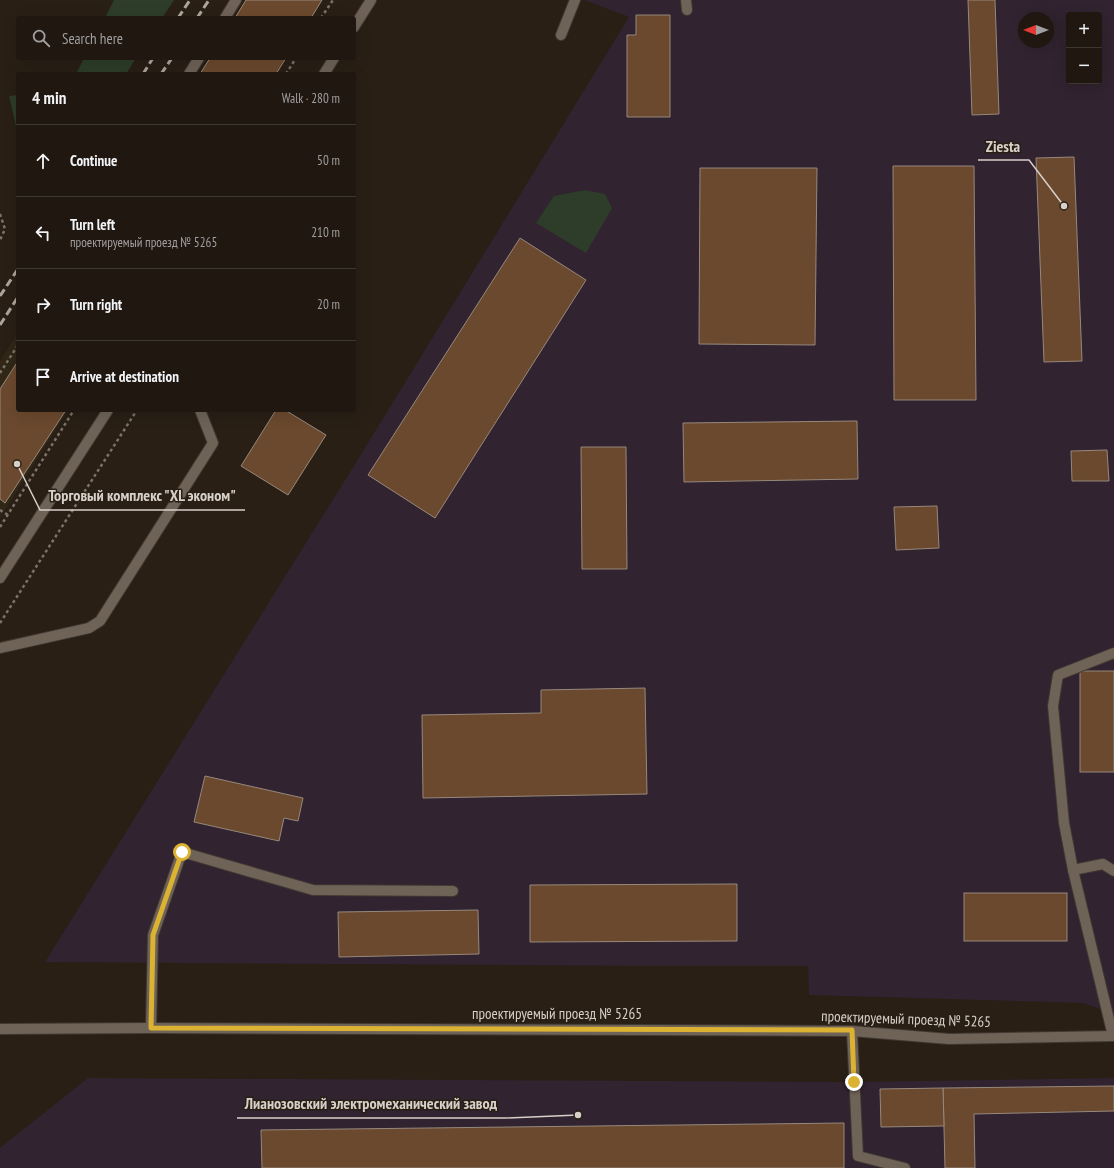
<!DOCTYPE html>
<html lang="en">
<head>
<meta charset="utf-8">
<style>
  body { margin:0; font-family:"PT Sans Narrow",sans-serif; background:#2c241e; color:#f1f3f6 }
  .controls { position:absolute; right:12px; top:12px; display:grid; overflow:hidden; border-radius:4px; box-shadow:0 4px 16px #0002 }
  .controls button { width:36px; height:36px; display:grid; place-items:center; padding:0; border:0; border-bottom:1px solid #3c3630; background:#1f1710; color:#f1f3f6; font:20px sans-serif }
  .compass { position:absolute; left:1018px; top:12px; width:36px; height:36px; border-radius:50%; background:#1f1710; box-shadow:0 4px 16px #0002; rotate:270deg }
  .stop { position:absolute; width:12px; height:12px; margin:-9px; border:3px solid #dcb233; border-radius:50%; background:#fff }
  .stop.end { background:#dcb233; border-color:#fff; box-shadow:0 1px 4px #0008 }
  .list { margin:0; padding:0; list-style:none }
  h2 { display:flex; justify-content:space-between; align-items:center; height:52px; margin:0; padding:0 16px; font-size:17px }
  h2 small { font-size:13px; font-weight:400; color:#a19f9f }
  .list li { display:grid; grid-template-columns:26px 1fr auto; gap:12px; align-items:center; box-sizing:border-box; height:72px; padding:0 16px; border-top:1px solid #3c3630 }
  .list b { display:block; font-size:15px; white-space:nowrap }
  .list p { margin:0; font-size:13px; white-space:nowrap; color:#a19f9f }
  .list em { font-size:13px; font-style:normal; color:#a19f9f }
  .icon { flex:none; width:22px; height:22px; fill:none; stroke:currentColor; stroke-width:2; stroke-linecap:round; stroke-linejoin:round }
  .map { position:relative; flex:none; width:1114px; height:1168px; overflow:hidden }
  .search { position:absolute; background:#1f1710; box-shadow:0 4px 16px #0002; left:16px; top:16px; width:340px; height:44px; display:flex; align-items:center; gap:10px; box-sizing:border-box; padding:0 14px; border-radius:4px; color:#a19f9f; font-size:15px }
  .panel { position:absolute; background:#1f1710; box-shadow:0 4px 16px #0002; left:16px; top:72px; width:340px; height:340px; border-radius:4px }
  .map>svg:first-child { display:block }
</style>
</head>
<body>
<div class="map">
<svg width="1114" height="1168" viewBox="0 0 1114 1168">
  <rect width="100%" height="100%" fill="#291f15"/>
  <polygon fill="#302717" points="18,333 18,410 68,410 0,518 0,361"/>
  <g fill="#31232f" fill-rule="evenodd">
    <path d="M584,0h530v1014l-31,-11 -274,-8 -1,-29h-165l-598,-4 315,-506 269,-439zM1069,15h30v66h-30zM1024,18h24v24h-24z"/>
    <polygon points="88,1078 854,1082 1114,1078 1114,1168 0,1168 0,1148"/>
  </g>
  <g fill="#2d3d29">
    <polygon points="114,0 174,0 162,18 105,18"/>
    <polygon points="84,58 136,58 126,74 73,74 77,72"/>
    <polygon points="18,95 18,135 9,96"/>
    <polygon points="585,190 605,194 612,208 586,253 536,223 554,196"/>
  </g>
  <g fill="#6b492e" stroke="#97887d">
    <polygon points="246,0 322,0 311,18 235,18"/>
    <polygon points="968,0 995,0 999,114 972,115"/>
    <polygon points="636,15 670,15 670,117 627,117 627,35 636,35"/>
    <polygon points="210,58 286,58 276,74 200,74"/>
    <polygon points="1074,157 1082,361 1044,362 1036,158"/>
    <polygon points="893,166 974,166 976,400 894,400"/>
    <polygon points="700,168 817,168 815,345 699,344"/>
    <polygon points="520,238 586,280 435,518 368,475"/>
    <polygon points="18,361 18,410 66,410 5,503 0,499 0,389"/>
    <polygon points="276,410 285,410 326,435 288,495 241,466"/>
    <polygon points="857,421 858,479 684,482 683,423"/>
    <polygon points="581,447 626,447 627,569 582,569"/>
    <polygon points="1107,450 1109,481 1072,481 1071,451"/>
    <polygon points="937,506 939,548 896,550 894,507"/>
    <rect x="1080" y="671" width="34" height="101"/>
    <polygon points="645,688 647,794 423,798 422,715 541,713 541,690"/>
    <polygon points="205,776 303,798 298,821 284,818 279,841 194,822"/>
    <polygon points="737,884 737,941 530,942 530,885"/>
    <rect x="964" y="893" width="103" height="48"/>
    <polygon points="478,910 479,954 339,957 338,912"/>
    <polygon points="1114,1086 1114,1111 974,1114 975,1168 945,1168 943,1088"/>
    <polygon points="943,1088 944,1126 881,1127 880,1089"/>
    <polygon points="844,1123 844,1168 262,1168 261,1130"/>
  </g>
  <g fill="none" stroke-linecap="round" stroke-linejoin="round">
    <g stroke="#413932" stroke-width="12">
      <g id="lane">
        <polyline points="686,0 687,10"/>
        <polyline points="225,18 236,0"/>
        <polyline points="561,35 575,0"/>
        <polyline points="189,74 199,58"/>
        <polyline points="0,648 89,628 100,621 213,443 200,410"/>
        <polyline points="1073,870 1103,864 1114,871"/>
        <polyline points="151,1028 153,935 182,852 313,890 453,891"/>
        <polyline points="852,1031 858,1156 905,1168"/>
        <polyline points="1113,1036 1073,870 1064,823 1053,706 1058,675 1114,653"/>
      </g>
    </g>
    <g stroke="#413932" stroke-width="12">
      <polyline id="street" points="0,1029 151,1028 852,1031 949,1039 1114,1036"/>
    </g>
    <g stroke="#413932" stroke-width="12">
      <g id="secondary">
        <polyline points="354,27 371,0"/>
        <polyline points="324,74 334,58"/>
        <polyline points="0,578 108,410"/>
      </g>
    </g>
    <g stroke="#7b726a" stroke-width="2.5" stroke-dasharray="3 3" stroke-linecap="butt">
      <polyline points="321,18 333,0"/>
      <polyline points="286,74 296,58"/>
      <polyline points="0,214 5,229 0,240"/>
      <polyline points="0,373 18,345"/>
      <polyline points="0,510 8,515"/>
      <polyline points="0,527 74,410"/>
      <polyline points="0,623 137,410"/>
    </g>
    <use href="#lane" stroke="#6f6358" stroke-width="10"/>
    <use href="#street" stroke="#6f6358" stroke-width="10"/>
    <use href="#secondary" stroke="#6f6358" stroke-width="10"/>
    <g stroke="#ada69e" stroke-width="3" stroke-dasharray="8 4" stroke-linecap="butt">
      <polyline points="178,18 190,0"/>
      <polyline points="197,18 209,0"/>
      <polyline points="143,74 153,58"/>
      <polyline points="161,74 172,58"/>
      <polyline points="0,296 18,269"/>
      <polyline points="0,325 18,297"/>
    </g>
  </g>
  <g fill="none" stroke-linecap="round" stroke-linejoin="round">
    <polyline stroke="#dcb233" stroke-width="5" points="182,852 153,935 151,1028 852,1030 854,1082"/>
  </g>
  <g text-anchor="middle" stroke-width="3" stroke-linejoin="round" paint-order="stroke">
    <g font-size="15" fill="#d7d0c9" stroke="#291f15">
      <text x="557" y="1019">проектируемый проезд № 5265</text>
      <text transform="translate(906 1019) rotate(2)" y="5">проектируемый проезд № 5265</text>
    </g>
  </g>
  <path fill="none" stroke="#d7d0c9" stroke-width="1.5" d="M1064 206L1029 160H978M17 464L40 510H245M578 1115L505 1118H237"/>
  <g fill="#d7d0c9" stroke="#291f15" stroke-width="1.5">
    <circle cx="1064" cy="206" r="4"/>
    <circle cx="17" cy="464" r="4"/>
    <circle cx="578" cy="1115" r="4"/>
  </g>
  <g font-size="16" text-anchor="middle" font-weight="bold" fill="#d7d0c9" stroke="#291f15" stroke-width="3" stroke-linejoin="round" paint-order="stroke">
    <text x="1003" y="152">Ziesta</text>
    <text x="142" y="501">Торговый комплекс "XL эконом"</text>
    <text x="371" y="1109">Лианозовский электромеханический завод</text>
  </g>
</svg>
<div class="controls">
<button>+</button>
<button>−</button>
</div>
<svg class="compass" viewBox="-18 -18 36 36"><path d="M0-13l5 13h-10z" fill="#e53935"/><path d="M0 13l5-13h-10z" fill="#a19f9f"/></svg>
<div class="stop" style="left:182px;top:852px"></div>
<div class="stop end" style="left:854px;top:1082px"></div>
<div class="search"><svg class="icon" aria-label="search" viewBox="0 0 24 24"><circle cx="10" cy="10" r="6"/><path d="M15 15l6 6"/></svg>Search here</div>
<section class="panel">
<h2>4 min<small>Walk · 280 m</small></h2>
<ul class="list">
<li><svg class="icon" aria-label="ahead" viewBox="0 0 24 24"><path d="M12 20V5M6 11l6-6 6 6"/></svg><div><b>Continue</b></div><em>50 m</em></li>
<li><svg class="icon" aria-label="left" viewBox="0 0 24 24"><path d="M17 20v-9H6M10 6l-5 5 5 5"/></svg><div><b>Turn left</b><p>проектируемый проезд № 5265</p></div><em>210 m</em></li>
<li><svg class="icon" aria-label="right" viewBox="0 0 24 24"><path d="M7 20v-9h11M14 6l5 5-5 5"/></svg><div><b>Turn right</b></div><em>20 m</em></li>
<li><svg class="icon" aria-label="arrive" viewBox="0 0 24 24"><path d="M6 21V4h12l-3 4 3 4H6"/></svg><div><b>Arrive at destination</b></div></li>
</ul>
</section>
</div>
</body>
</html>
